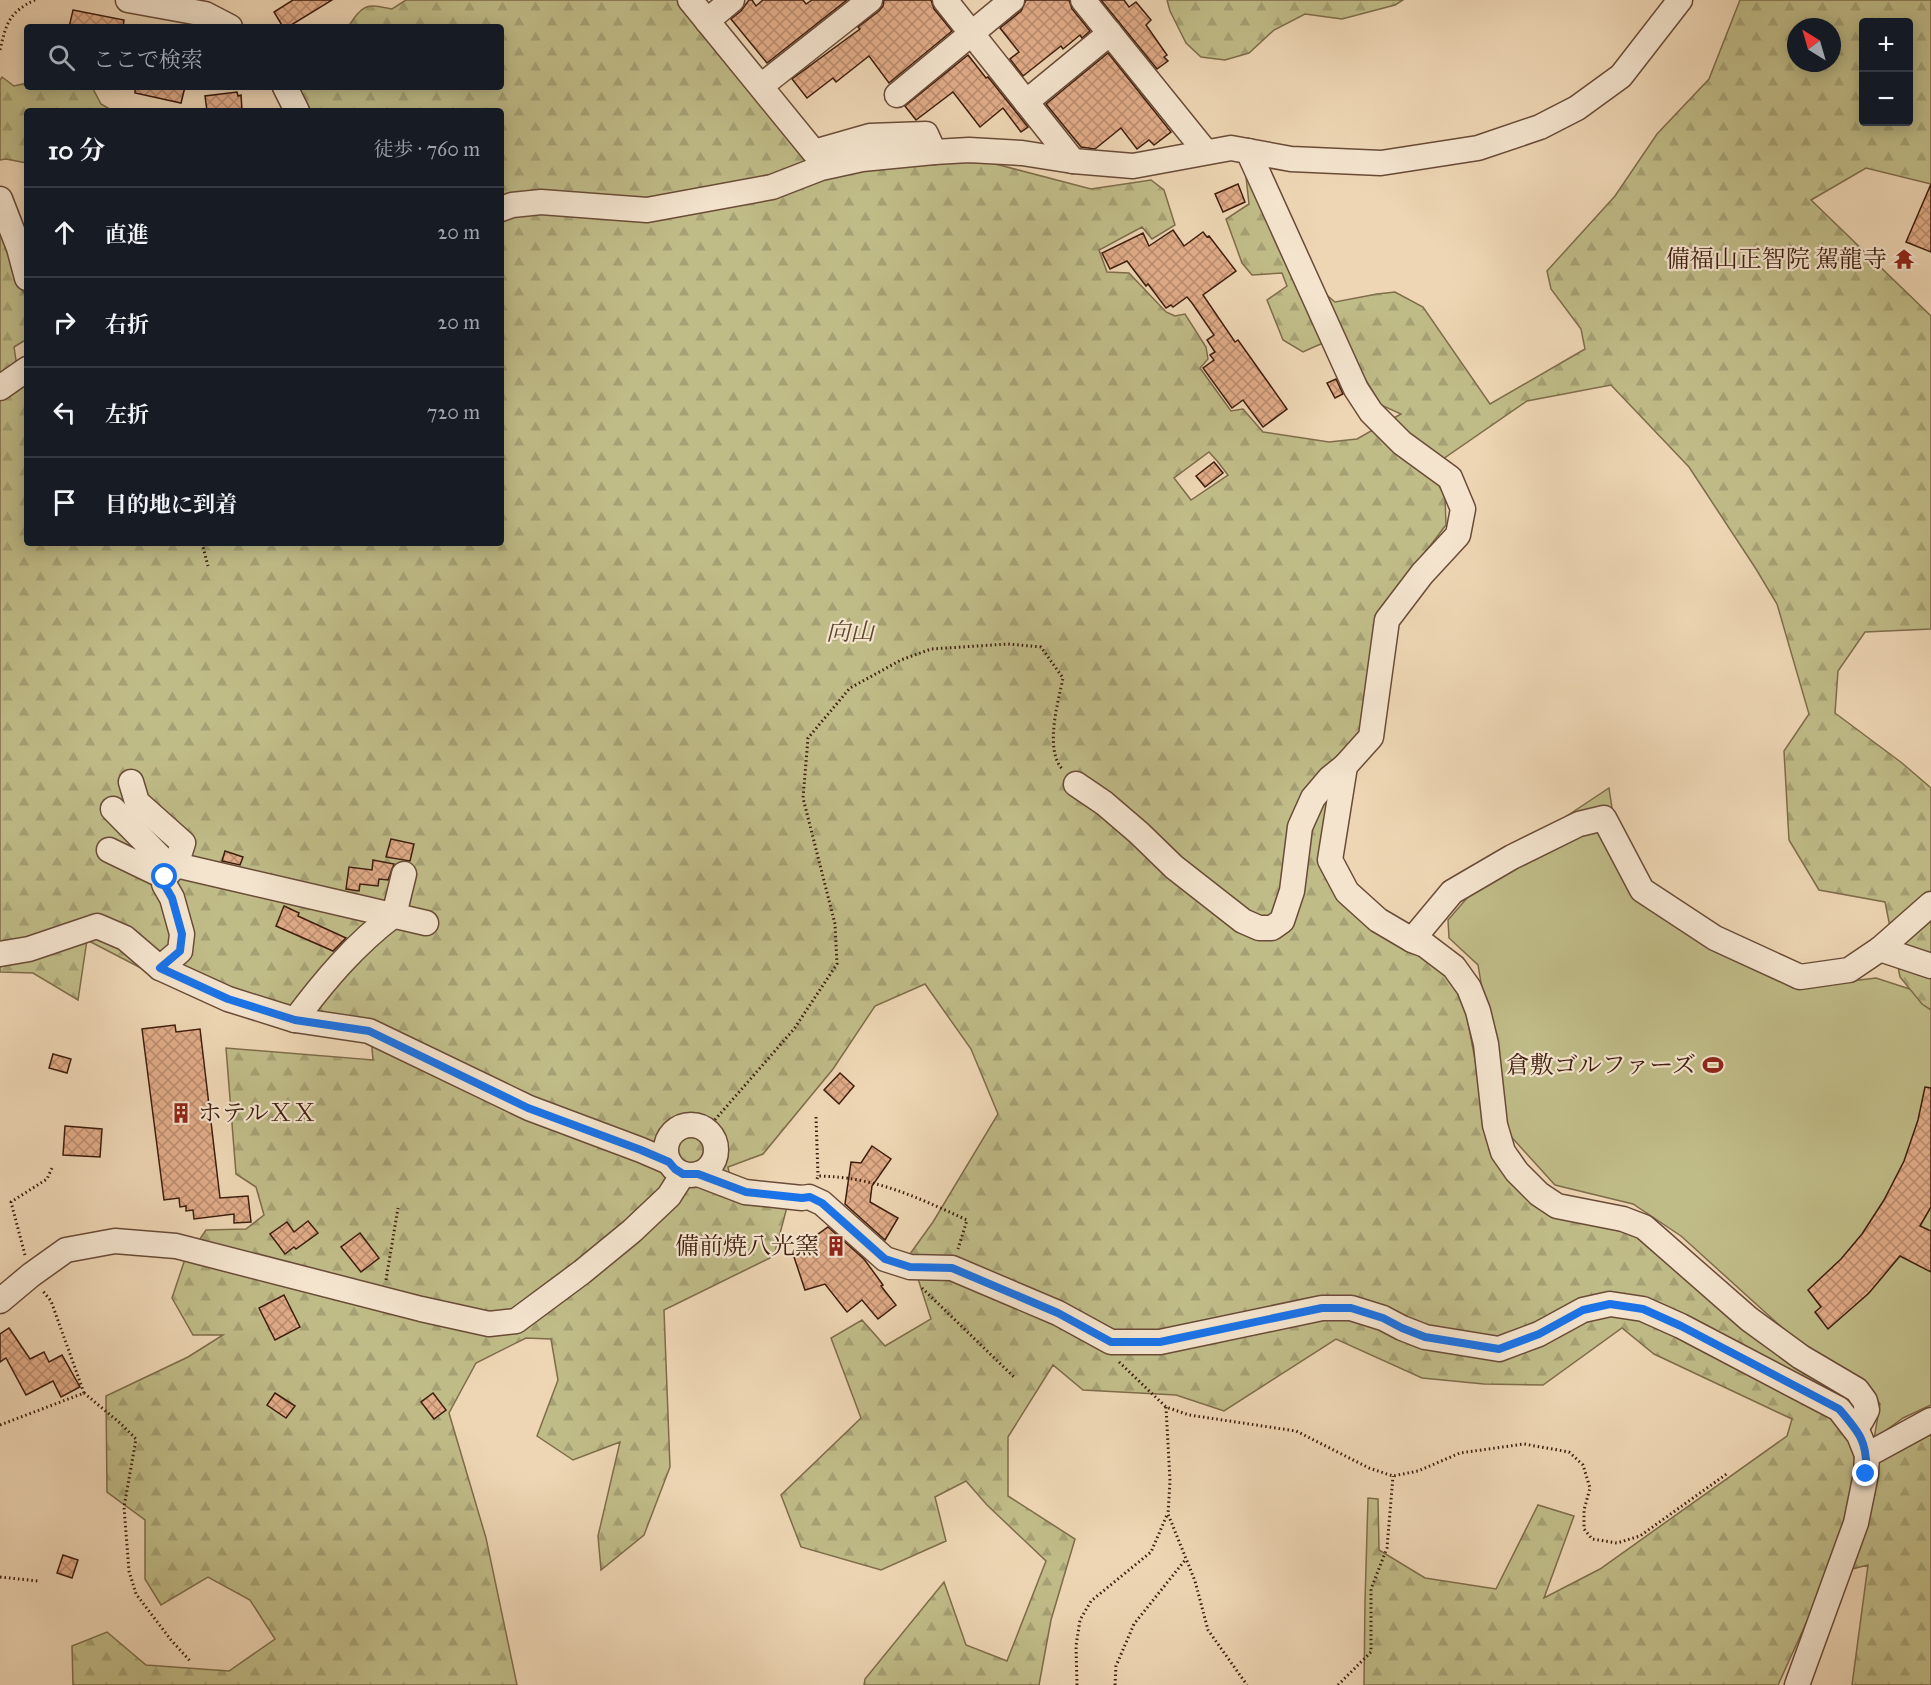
<!DOCTYPE html>
<html lang="ja">
<head>
<meta charset="utf-8">
<style>
  body { margin:0; font-family:"IM FELL Great Primer","Noto Serif JP",serif; background:#242831; color:#f1f3f6 }
  .controls { position:absolute; right:18px; top:18px; display:grid; overflow:hidden; border-radius:6px; box-shadow:0 3px 15px #0003 }
  .controls button { width:54px; height:54px; display:grid; place-items:center; padding:0; border:0; border-bottom:2px solid #363941; background:#171b24; color:#f1f3f6; font:30px sans-serif }
  .compass { position:absolute; left:1787px; top:18px; width:54px; height:54px; border-radius:50%; background:#171b24; box-shadow:0 3px 15px #0003; rotate:323deg }
  .stop { position:absolute; width:18px; height:18px; margin:-14px; border:4px solid #1a73e8; border-radius:50%; background:#fff }
  .stop.end { background:#1a73e8; border-color:#fff; box-shadow:0 2px 6px #0008 }
  .list { margin:0; padding:0; list-style:none }
  h2 { display:flex; justify-content:space-between; align-items:center; height:78px; margin:0; padding:0 24px; font-size:26px }
  h2 small { font-size:20px; font-weight:400; color:#9ea1a6 }
  .list li { display:grid; grid-template-columns:39px 1fr auto; gap:18px; align-items:center; box-sizing:border-box; height:90px; padding:0 24px; border-top:2px solid #363941 }
  .list b { display:block; font-size:22px; white-space:nowrap }
  .list em { font-size:20px; font-style:normal; color:#9ea1a6 }
  .icon { flex:none; width:33px; height:33px; fill:none; stroke:currentColor; stroke-width:2; stroke-linecap:round; stroke-linejoin:round }
  .map { position:relative; flex:none; width:1931px; height:1685px; overflow:hidden }
  .search { position:absolute; background:#171b24; box-shadow:0 3px 15px #0003; left:24px; top:24px; width:480px; height:66px; display:flex; align-items:center; gap:15px; box-sizing:border-box; padding:0 21px; border-radius:6px; color:#9ea1a6; font-size:22px }
  .panel { position:absolute; background:#171b24; box-shadow:0 3px 15px #0003; left:24px; top:108px; width:480px; height:438px; border-radius:6px }
  .map>svg:first-child { display:block }
</style>
</head>
<body>
<div class="map">
<svg width="1931" height="1685" viewBox="0 0 1931 1685">
  <defs>
    <pattern id="forest-firs" width="22" height="20" patternUnits="userSpaceOnUse" patternTransform="scale(1.5)"><rect width="22" height="20" fill="#c0bc88"/><path d="M5 1l3.5 6h-7zM16 11l3.5 6h-7z" fill="#a6a174"/></pattern>
    <pattern id="building-cross-hatch" width="8" height="8" patternUnits="userSpaceOnUse" patternTransform="scale(1.5)"><rect width="8" height="8" fill="#e1ac88"/><path d="M0 0l8 8M0 8l8-8" fill="none" stroke="#b88b6e"/></pattern>
  </defs>
  <rect width="100%" height="100%" fill="#eed6b4"/>
  <filter id="stains"><feTurbulence type="fractalNoise" baseFrequency=".00333" numOctaves="4"/><feColorMatrix values="0 0 0 0 .2 0 0 0 0 .09 0 0 0 0 .02 0 0 0 .5 -.17"/></filter>
  <radialGradient id="worn" r=".72"><stop offset=".6" stop-color="#630" stop-opacity="0"/><stop offset="1" stop-color="#630" stop-opacity=".3"/></radialGradient>
  <polygon fill="#c0bc88" stroke="#7f6c4a" stroke-width="1.5" points="1609,788 1620,861 1636,893 1793,988 1876,978 1925,994 1931,998 1931,1405 1903,1418 1874,1439 1880,1404 1862,1379 1819,1361 1681,1236 1633,1204 1555,1185 1506,1131 1478,965 1449,938 1448,920 1499,861"/>
  <g fill="url(#forest-firs)" stroke="#7f6c4a" stroke-width="1.5" fill-rule="evenodd">
    <path d="M406,0h277l143,172 139,-16 126,33 60,-9 13,10 11,35 -23,14 -10,-12 -43,23 8,22 22,1 37,39 9,4 10,-2 21,33 2,12 -8,9 31,43 12,-2 20,23 66,10 28,-3 44,-25 -20,-9 -17,-28 -41,-34 -20,9 -20,-12 -16,-40 20,-14 -5,-13 -30,2 -10,-12 -16,-44 23,-15 -3,-27 6,-7 70,121 13,11 42,-8 18,-2 28,15 67,97 95,-55 -4,-20 -30,-40 -4,-18 68,-75 42,-62 52,-55 31,-79h191v184l-65,-16 -55,32 120,116v313l-66,3 -27,39 -3,42 67,50 29,25v222l-9,-6 -22,-27 -15,-75 -66,-12 -30,-50 -5,-89 25,-37 -32,-110 -21,-35 -67,-102 -78,-82 -84,16 -97,67 15,29 1,28 -65,85 -17,123 -39,125 116,111 23,32 22,117 25,56 111,50 232,170 4,12 -20,-6 36,64 57,-30v251h-79l16,-120 -40,10 -50,110h-414l1,-84 3,-103 10,1 1,51 46,28 71,11 42,-84 36,11 -30,82 56,-29 187,-133 5,-17 -138,-65 -32,-26 -79,57 -59,-1 -62,-6 -86,-39 -112,72 -48,-16 -93,-5 -30,-25 -45,72v59l67,43 -24,81 -12,65h-175l1,-6 79,-97 22,63 41,16 39,-100 -59,-56 -21,-24 -31,16 11,44 -65,29 -80,-23 -20,-52 80,-77 -30,-80 31,-18 23,26 46,-27 -21,-65 23,-32 65,-108 -27,-65 -46,-65 -50,22 -42,63 -70,85 -35,13 6,31 53,9 -13,49 -110,54 6,157 -26,68 -43,35 -3,-34 22,-94 -47,18 -36,-24 21,-56 -7,-41 -25,-1 -50,25 -27,50 37,125 31,147h-444l-1,-39 35,-14 39,33 83,6 46,-32 -25,-39 -42,-23 -47,28 -16,-26v-59l-38,-28 -1,-96 82,-39 35,-22h-30l-21,-37 12,-36 22,-32 40,-1 18,-14 -8,-28 -20,-13 -10,-126 147,12 -2,-23 -133,-23 -99,-47 -52,-27 -9,60 -45,-27 -33,-1v-746l8,19 4,26 15,28v40l-13,8 3,20 10,-5v181h474v-432h-196l-10,-24h206v-60h-153c15,-22 17,-24 44,-18zM1864,22h44v100h-44zM1796,27h36v36h-36zM1209,452l9,10 10,13 -37,25 -17,-22z"/>
    <polygon points="1167,0 1403,0 1395,5 1342,19 1305,14 1274,30 1249,53 1225,60 1201,57 1186,43 1170,11"/>
    <polygon points="2,77 14,86 27,83 27,87 92,87 101,104 113,111 27,111 27,163 6,159 0,160 0,80"/>
  </g>
  <g fill="url(#building-cross-hatch)" stroke="#3e1d0d" stroke-width="1.5">
    <polygon points="293,0 332,0 288,27 283,27 274,12"/>
    <polygon points="749,0 752,0 756,6 763,0 803,0 806,4 812,0 847,0 767,63 731,19 741,11"/>
    <polygon points="884,0 931,0 934,9 952,31 889,83 869,56 836,82 833,78 807,98 792,79 860,29 858,27 879,11 883,6"/>
    <polygon points="1026,0 1069,0 1072,9 1090,31 1082,38 1080,35 1063,49 1061,46 1023,76 1010,59 1019,52 1000,28 1021,11"/>
    <polygon points="1101,0 1124,0 1129,7 1136,2 1151,20 1146,25 1167,55 1164,57 1168,61 1157,69"/>
    <polygon points="73,10 124,20 123,27 69,27"/>
    <polygon points="1108,53 1171,132 1154,145 1149,140 1137,149 1121,128 1095,149 1081,147 1046,104"/>
    <polygon points="968,55 986,78 988,77 1028,127 1021,132 1003,108 980,127 953,92 916,120 905,106"/>
    <polygon points="135,87 185,87 181,103 135,93"/>
    <polygon points="237,92 238,96 241,95 242,110 207,111 205,96"/>
    <polygon points="1238,184 1245,202 1223,212 1215,194"/>
    <polygon points="1931,184 1931,252 1906,242"/>
    <polygon points="1173,230 1184,246 1203,232 1207,237 1209,236 1236,271 1203,295 1235,342 1238,340 1287,409 1263,427 1243,400 1232,408 1203,368 1214,360 1210,355 1215,352 1207,340 1214,335 1192,303 1187,297 1173,307 1171,305 1166,308 1148,284 1146,286 1127,261 1110,269 1102,253 1143,233 1149,246"/>
    <polygon points="1336,379 1343,394 1335,398 1327,383"/>
    <polygon points="1214,462 1223,473 1205,487 1196,476"/>
    <polygon points="391,839 414,844 410,861 386,857"/>
    <polygon points="225,851 243,857 240,865 222,861"/>
    <polygon points="373,860 394,864 388,880 379,879 378,886 360,884 359,891 346,889 349,867 372,870"/>
    <polygon points="284,906 299,913 298,916 346,938 333,951 276,926"/>
    <polygon points="175,1025 176,1032 200,1029 220,1198 248,1196 251,1222 234,1223 234,1214 194,1219 193,1210 186,1211 186,1206 180,1207 179,1198 164,1200 142,1029"/>
    <polygon points="53,1054 71,1059 67,1073 49,1068"/>
    <polygon points="840,1073 854,1086 839,1104 824,1090"/>
    <polygon points="1925,1087 1931,1088 1931,1207 1920,1226 1931,1231 1931,1272 1900,1256 1869,1293 1828,1329 1815,1312 1821,1307 1808,1290 1841,1259 1862,1234 1884,1200 1904,1161 1918,1120"/>
    <polygon points="65,1126 102,1129 100,1157 63,1155"/>
    <polygon points="872,1146 891,1159 872,1186 870,1202 898,1218 885,1240 845,1204 851,1162 861,1163"/>
    <polygon points="308,1221 318,1233 296,1249 294,1247 285,1254 270,1234 287,1222 294,1232"/>
    <polygon points="828,1227 864,1259 883,1285 881,1286 896,1305 878,1319 862,1300 847,1312 825,1284 805,1290 794,1257 817,1249 810,1240"/>
    <polygon points="360,1233 379,1258 361,1272 341,1247"/>
    <polygon points="284,1295 300,1327 275,1340 259,1308"/>
    <polygon points="9,1328 30,1359 44,1352 49,1362 62,1355 80,1387 61,1397 53,1381 26,1395 6,1358 0,1362 0,1334"/>
    <polygon points="275,1393 295,1406 286,1418 267,1405"/>
    <polygon points="433,1393 446,1410 434,1419 421,1402"/>
    <polygon points="63,1555 78,1560 72,1578 57,1573"/>
  </g>
  <g fill="none" stroke-linecap="round" stroke-linejoin="round">
    <g stroke="#6a4b37" stroke-width="27">
      <g id="minor">
        <polyline points="128,0 205,14 230,27"/>
        <polyline points="690,0 814,152 870,136 926,134 934,152"/>
        <polyline points="945,0 1073,161"/>
        <polyline points="1083,0 1205,151"/>
        <polyline points="707,21 732,0"/>
        <polyline points="761,86 870,0"/>
        <polyline points="285,87 297,111"/>
        <polyline points="897,95 1012,0"/>
        <polyline points="1026,102 1110,33"/>
        <polyline points="0,199 19,248 27,278"/>
        <polyline points="501,209 512,205 541,202 647,210 772,187 821,168 862,159 934,152 969,150 1022,153 1073,161 1133,166 1231,148 1291,159 1381,163 1478,148 1540,127 1577,108 1621,76 1680,0"/>
        <polyline points="0,388 27,369"/>
        <polyline points="1345,766 1330,860 1347,892 1378,920 1412,940 1425,945 1454,967 1469,988 1478,1011 1486,1044 1495,1125 1503,1152 1517,1172 1539,1194 1557,1206 1623,1219 1644,1227 1749,1319 1801,1357 1857,1390 1865,1401 1867,1410 1861,1421 1854,1426"/>
        <polyline points="131,782 137,802 183,843 176,865 426,923"/>
        <polyline points="1076,784 1104,803 1139,833 1174,867 1243,921 1259,928 1272,928 1282,921 1292,891 1300,827 1313,798 1330,778 1345,766 1371,737 1387,620 1422,574 1458,535 1463,509 1450,478 1402,443 1371,412 1356,389 1248,151"/>
        <polyline points="109,850 165,877 176,865 165,862 113,809"/>
        <polyline points="1931,904 1880,949 1931,966"/>
        <polyline points="1412,940 1452,892 1512,857 1579,824 1604,818 1642,890 1715,938 1800,977 1849,970 1880,949"/>
        <polyline points="0,954 29,949 97,926 125,938 160,968 228,999 295,1020 369,1031 529,1108 641,1150 669,1162"/>
        <polyline points="160,968 180,951 182,934 172,898 164,884 165,877"/>
        <path d="M295,1020c29,-39 60,-76 99,-105l10,-41"/>
        <circle cx="691" cy="1150" r="25"/>
        <polyline points="698,1174 745,1192 802,1198 809,1197 822,1203 885,1259 910,1267 952,1268 1058,1313 1111,1342 1160,1342 1322,1308 1351,1308 1383,1318 1402,1328 1425,1337 1499,1349 1539,1334 1583,1310 1610,1304 1643,1309 1681,1326 1839,1409 1859,1435 1867,1455 1866,1474 1856,1523 1797,1685"/>
        <polyline points="0,1301 31,1275 66,1250 115,1241 176,1246 421,1309 489,1324 516,1321 582,1272 632,1231 669,1196 683,1174"/>
        <polyline points="1867,1455 1931,1420"/>
      </g>
    </g>
    <g stroke="#3e1d0d" stroke-width="3" stroke-dasharray="1.5 3" stroke-linecap="butt">
      <path d="M0,50c6,-26 9,-38 35,-50"/>
      <polyline points="202,543 208,566"/>
      <polyline points="816,1117 818,1176"/>
      <path d="M706,1130l88,-101 43,-65 -2,-40 -32,-126 5,-60 42,-50 51,-28 30,-11 77,-5 33,3 22,31c-5,25 -19,72 0,92"/>
      <path d="M817,1179l1,-3c58,1 98,21 149,44l-9,29"/>
      <polyline points="25,1255 11,1202 47,1179 52,1168"/>
      <polyline points="386,1280 398,1208"/>
      <polyline points="922,1288 1015,1378"/>
      <polyline points="1119,1362 1166,1407 1189,1415 1296,1431 1369,1468 1393,1476 1418,1471 1460,1453 1524,1444 1569,1452 1583,1465 1590,1488 1584,1510 1584,1529 1592,1539 1617,1543 1640,1536 1728,1473"/>
      <polyline points="84,1393 120,1423 136,1439 124,1507 129,1571 136,1594 171,1640 191,1662"/>
      <polyline points="1166,1407 1170,1481 1168,1514 1195,1581 1208,1630 1247,1685"/>
      <polyline points="0,1425 84,1393 51,1301 42,1290"/>
      <polyline points="0,1577 38,1581"/>
      <polyline points="1077,1685 1076,1646 1080,1620 1091,1601 1151,1552 1167,1515"/>
      <polyline points="1115,1685 1116,1666 1134,1624 1186,1559"/>
      <polyline points="1338,1685 1371,1652 1371,1589 1387,1548 1393,1476"/>
    </g>
    <use href="#minor" stroke="#f4e4ce" stroke-width="24"/>
  </g>
  <g fill="none" stroke-linecap="round" stroke-linejoin="round">
    <path stroke="#1a73e8" stroke-width="8" d="M165,877l-1,7 8,14 10,36 -2,17 -20,17 68,31 67,21 74,11 159,77 113,42 28,12 6,7 8,5h15l48,18 56,6 8,-1 12,6 63,56 25,8 42,1 106,45 53,29h49l162,-34h29l32,10 19,10 23,9 74,12 40,-15 44,-24 27,-6 33,5 38,17 158,83c20,23 29,33 27,65"/>
  </g>
  <defs>
    <g id="temple-bare" transform="scale(1.62)"><path d="M0-6L5-2H3V0L6.5 2.5H4V6H1.5V3h-3V6H-4V2.5H-6.5L-3 0V-2H-5Z" fill="#8f2418" stroke="#f4e4ce" stroke-width="2.5" paint-order="stroke"/></g>
    <g id="stadium-bare" transform="scale(1.62)"><path d="M0-5a6.5 5 0 1 0 0 10a6.5 5 0 1 0 0-10ZM-3.5-1.8h7v3.6h-7Z" fill="#8f2418" stroke="#f4e4ce" stroke-width="2.5" paint-order="stroke"/></g>
    <g id="building-bare" transform="scale(1.62)"><path d="M-4-6H4V6H1V3H-1V6H-4ZM-2.5-4.3h1.7v1.8h-1.7ZM.8-4.3h1.7v1.8H.8ZM-2.5-1h1.7V.8h-1.7ZM.8-1h1.7V.8H.8Z" fill="#8f2418" stroke="#f4e4ce" stroke-width="2.5" paint-order="stroke"/></g>
  </defs>
  <g fill-rule="evenodd">
    <use href="#temple-bare" x="1904" y="259"/>
    <use href="#stadium-bare" x="1713" y="1065"/>
    <use href="#building-bare" x="181" y="1113"/>
    <use href="#building-bare" x="836" y="1246"/>
  </g>
  <g text-anchor="middle" stroke-width="4.5" stroke-linejoin="round" paint-order="stroke">
    <g font-size="24" fill="#3e1d0d" stroke="#f4e4ce" text-anchor="end">
      <text x="1887" y="267">備福山正智院 駕龍寺</text>
      <text x="1696" y="1073">倉敷ゴルファーズ</text>
      <text x="198" y="1121" text-anchor="start">ホテルＸＸ</text>
      <text x="819" y="1254">備前焼八光窯</text>
    </g>
    <g font-size="24" font-style="italic" fill="#5e452c" stroke="#f4e4ce">
      <text x="850" y="640">向山</text>
    </g>
  </g>
  <rect width="100%" height="100%" filter="url(#stains)"/>
  <rect width="100%" height="100%" fill="url(#worn)"/>
</svg>
<div class="controls">
<button>+</button>
<button>−</button>
</div>
<svg class="compass" viewBox="-18 -18 36 36"><path d="M0-13l5 13h-10z" fill="#e53935"/><path d="M0 13l5-13h-10z" fill="#9ea1a6"/></svg>
<div class="stop" style="left:165px;top:877px"></div>
<div class="stop end" style="left:1866px;top:1474px"></div>
<div class="search"><svg class="icon" aria-label="search" viewBox="0 0 24 24"><circle cx="10" cy="10" r="6"/><path d="M15 15l6 6"/></svg>ここで検索</div>
<section class="panel">
<h2>10 分<small>徒歩 · 760 m</small></h2>
<ul class="list">
<li><svg class="icon" aria-label="ahead" viewBox="0 0 24 24"><path d="M12 20V5M6 11l6-6 6 6"/></svg><div><b>直進</b></div><em>20 m</em></li>
<li><svg class="icon" aria-label="right" viewBox="0 0 24 24"><path d="M7 20v-9h11M14 6l5 5-5 5"/></svg><div><b>右折</b></div><em>20 m</em></li>
<li><svg class="icon" aria-label="left" viewBox="0 0 24 24"><path d="M17 20v-9H6M10 6l-5 5 5 5"/></svg><div><b>左折</b></div><em>720 m</em></li>
<li><svg class="icon" aria-label="arrive" viewBox="0 0 24 24"><path d="M6 21V4h12l-3 4 3 4H6"/></svg><div><b>目的地に到着</b></div></li>
</ul>
</section>
</div>
</body>
</html>
